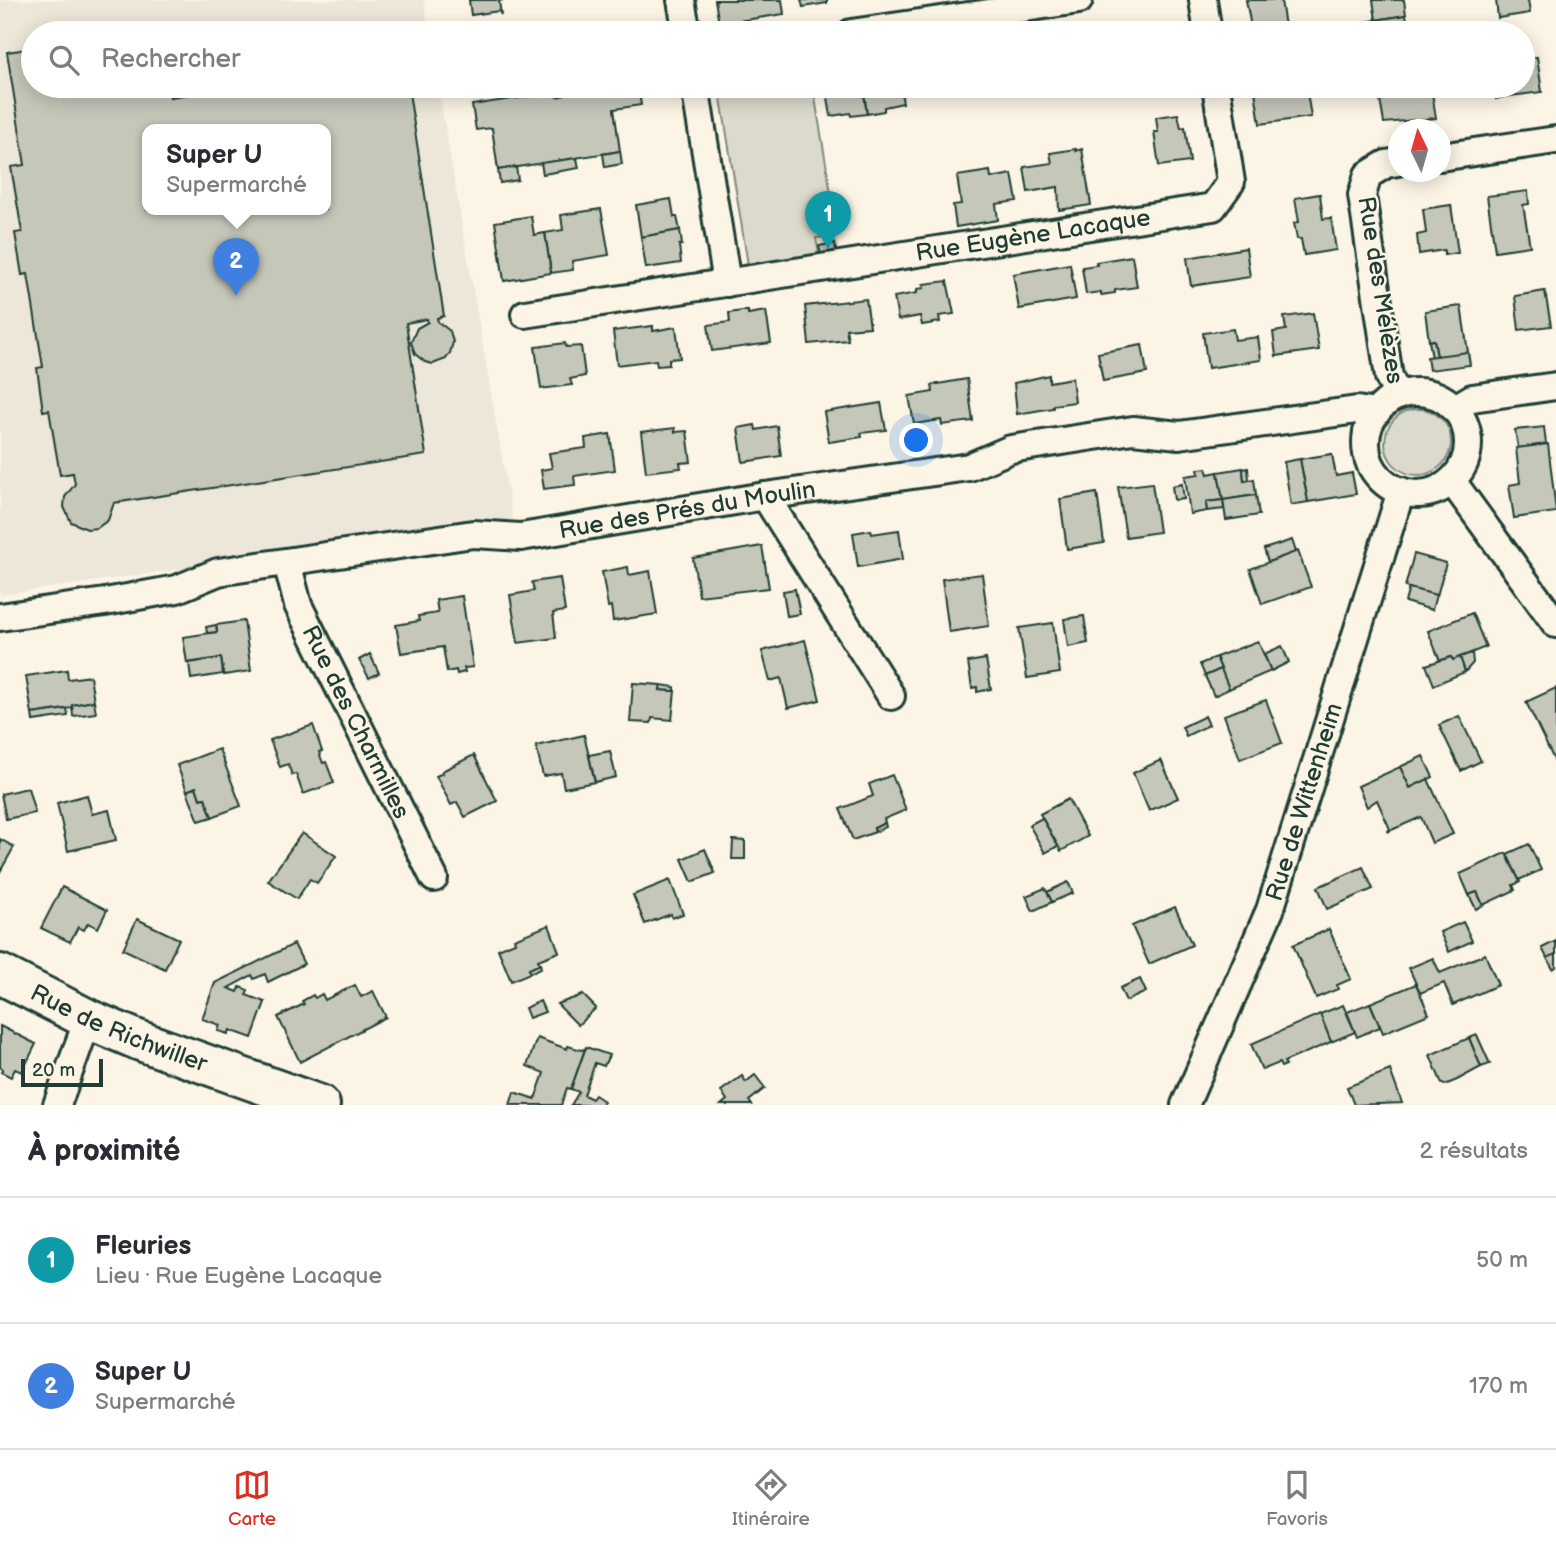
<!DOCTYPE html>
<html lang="fr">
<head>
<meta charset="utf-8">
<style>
  body { margin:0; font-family:"Balsamiq Sans",sans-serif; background:#f7f7f7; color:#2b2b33 }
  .compass { position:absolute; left:1388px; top:119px; width:63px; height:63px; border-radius:50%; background:#fff; box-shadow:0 4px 18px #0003; rotate:355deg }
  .scale { position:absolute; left:21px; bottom:18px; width:82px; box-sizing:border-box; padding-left:7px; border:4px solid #1f3d34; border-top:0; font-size:19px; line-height:24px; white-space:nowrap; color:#1f3d34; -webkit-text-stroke:5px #fcf5e5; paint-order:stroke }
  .you { position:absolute; left:917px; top:441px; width:24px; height:24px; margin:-18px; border:5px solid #fff; border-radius:50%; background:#1a73e8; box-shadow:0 0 0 10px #1a73e833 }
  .badge { display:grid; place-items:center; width:46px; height:46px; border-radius:50%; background:#d93025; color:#fff; font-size:23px; font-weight:700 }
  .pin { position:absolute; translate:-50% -58px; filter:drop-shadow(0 2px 4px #0008) }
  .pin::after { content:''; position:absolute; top:37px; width:24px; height:21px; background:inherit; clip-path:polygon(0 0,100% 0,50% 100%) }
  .popup { position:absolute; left:142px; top:124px; width:189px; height:91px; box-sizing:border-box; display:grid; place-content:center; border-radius:14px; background:#fff; filter:drop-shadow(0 2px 5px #0005); font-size:23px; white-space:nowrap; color:#7c7c81 }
  .popup b { font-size:26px; color:#2b2b33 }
  .popup::after { content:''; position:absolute; left:50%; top:100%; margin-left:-14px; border:14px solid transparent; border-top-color:#fff }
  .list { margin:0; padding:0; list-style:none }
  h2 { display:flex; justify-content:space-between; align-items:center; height:91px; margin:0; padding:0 28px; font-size:30px }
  h2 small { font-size:23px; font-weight:400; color:#7c7c81 }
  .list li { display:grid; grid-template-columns:46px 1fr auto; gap:21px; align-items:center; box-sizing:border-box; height:126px; padding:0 28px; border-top:2px solid #e1e1e2 }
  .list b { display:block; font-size:26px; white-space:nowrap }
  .list p { margin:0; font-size:23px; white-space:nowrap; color:#7c7c81 }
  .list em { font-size:23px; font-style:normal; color:#7c7c81 }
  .icon { flex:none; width:38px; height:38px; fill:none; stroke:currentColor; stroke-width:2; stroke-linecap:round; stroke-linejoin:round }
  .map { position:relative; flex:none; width:1556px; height:1105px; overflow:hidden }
  .search { position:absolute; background:#fff; box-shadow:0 4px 18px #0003; left:21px; right:21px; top:21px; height:77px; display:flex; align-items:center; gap:18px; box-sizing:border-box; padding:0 24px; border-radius:38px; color:#7c7c81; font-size:26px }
  .sheet { height:343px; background:#fff }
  nav { display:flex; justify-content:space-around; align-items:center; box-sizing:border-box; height:98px; border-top:2px solid #e1e1e2; background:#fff; font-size:19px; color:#7c7c81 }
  nav a { display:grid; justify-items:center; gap:4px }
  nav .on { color:#d93025 }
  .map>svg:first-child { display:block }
</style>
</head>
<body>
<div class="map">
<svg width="1556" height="1105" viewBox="0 0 1556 1105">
  <rect width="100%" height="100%" fill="#fcf5e5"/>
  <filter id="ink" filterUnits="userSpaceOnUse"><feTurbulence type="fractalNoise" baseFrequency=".0143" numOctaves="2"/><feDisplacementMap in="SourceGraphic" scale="14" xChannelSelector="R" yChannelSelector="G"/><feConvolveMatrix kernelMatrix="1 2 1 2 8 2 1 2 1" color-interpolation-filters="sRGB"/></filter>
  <g filter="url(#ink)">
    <path fill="#ece7d8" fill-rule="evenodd" d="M0,0h424l5,33h-396v53h405l75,435 -513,74zM147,130h178v80h-178z"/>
    <g fill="#dcdacc" stroke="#7e8c80" stroke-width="2">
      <polygon points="719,86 813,86 838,235 816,238 820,260 749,271"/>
      <circle cx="1418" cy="442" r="33"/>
    </g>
    <g fill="#c5c7b9" stroke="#1f3d34" stroke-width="2" fill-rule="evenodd">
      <polygon points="469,0 503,0 499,1 501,15 499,11 471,15"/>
      <polygon points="715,0 782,0 784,14 719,24"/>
      <polygon points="801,0 827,0 827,3 803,7"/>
      <polygon points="1246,0 1281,0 1286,33 1244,33 1243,28 1251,27"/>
      <polygon points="1373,0 1404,0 1406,15 1376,20"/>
      <polygon points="1496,0 1528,0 1530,13 1498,18"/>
      <polygon points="1406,15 1408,26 1378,31 1376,20"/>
      <polygon points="1376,20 1376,24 1366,26 1365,22"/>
      <polygon points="654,26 655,33 618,33 617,31"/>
      <polygon points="159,29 160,33 129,33"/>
      <path d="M33,48v38h135l2,11 70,-11h168l36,230 -7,2 1,4 12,9 3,11 -3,11 -4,6 -13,5 -8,-2 -10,-8 -4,-12 6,-14 11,-6 -1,-3 -21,4 20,132 -312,48 -6,17 -11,8 -10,1 -16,-7 -7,-15 1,-10 10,-13 -2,-11 -13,2 -11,-65 -6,1 -6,-43 6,-1 -15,-93 -6,1 -7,-42 7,-1 -11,-65 14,-2 -18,-113zM147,130h178v80h-178z"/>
      <polygon points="1537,57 1542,92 1503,97 1501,86 1523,86 1523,59"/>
      <polygon points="600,86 638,86 641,105 614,109 620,151 498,170 492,128 476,130 472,105 532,96 532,94 546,92 546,95 556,93 557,97 565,95 564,89"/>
      <polygon points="826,86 863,86 867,114 851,116 850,113 831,116"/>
      <polygon points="863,86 900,86 903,103 884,107 884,111 867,114"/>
      <polygon points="931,86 960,86 932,90"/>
      <polygon points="1146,86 1171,86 1147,90"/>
      <polygon points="1290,86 1306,86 1311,117 1260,124 1255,91"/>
      <polygon points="1394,86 1431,86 1436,118 1384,123 1378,88"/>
      <polygon points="1494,86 1501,86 1503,97 1496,99"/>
      <polygon points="1178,114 1181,128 1185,127 1190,162 1159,166 1154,132 1158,132 1156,117"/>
      <polygon points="1076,149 1076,151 1082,149 1091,205 1059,210 1058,187 1028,192 1024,167 1052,163 1050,153"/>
      <polygon points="620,151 622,164 605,167 603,154"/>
      <polygon points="577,158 579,168 543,174 541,163"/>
      <polygon points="516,167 518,180 500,183 498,170"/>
      <polygon points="990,171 991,178 1012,174 1017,201 996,204 998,220 956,227 953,205 961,204 957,176"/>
      <polygon points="1528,191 1529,204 1523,205 1530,246 1495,251 1487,196"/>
      <polygon points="1320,194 1323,219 1331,218 1336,250 1304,255 1301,239 1297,239 1294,223 1299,222 1295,198"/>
      <polygon points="671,199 674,217 677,217 680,230 641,237 636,205"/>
      <polygon points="1451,205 1458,253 1444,255 1444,250 1419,254 1417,235 1426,233 1423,209"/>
      <polygon points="601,209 609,255 572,261 573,270 551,273 545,233 563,230 561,215"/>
      <polygon points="531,216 534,235 545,233 551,273 504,281 495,222"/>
      <polygon points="680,230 682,245 679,245 681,263 646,268 641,237"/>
      <polygon points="835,243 836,252 821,255 819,246"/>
      <polygon points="1246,248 1250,277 1191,286 1187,258"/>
      <polygon points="1132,256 1137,287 1115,290 1115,293 1101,295 1101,292 1086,294 1082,267 1097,265 1096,262"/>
      <polygon points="1070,264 1076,299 1019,309 1013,274"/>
      <polygon points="947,281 954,314 939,316 940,322 922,325 920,316 898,320 894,297 917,293 917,289 924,288 923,284"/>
      <polygon points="1545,291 1551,326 1519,330 1515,296"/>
      <polygon points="866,299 870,327 846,329 848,340 809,344 805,306"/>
      <polygon points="1461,306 1468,352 1437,357 1434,340 1429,341 1425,311"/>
      <polygon points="742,311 748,311 748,314 766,311 771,343 712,351 708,325 730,322 729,313"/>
      <polygon points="1313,313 1319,350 1276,356 1273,332 1286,330 1284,317"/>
      <polygon points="653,326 653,331 676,327 680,358 669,359 669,365 657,366 656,360 617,365 613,331"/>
      <polygon points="1233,329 1235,340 1258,337 1261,360 1208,368 1203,333"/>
      <polygon points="1434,340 1437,357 1432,358 1429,341"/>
      <polygon points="565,343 566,347 581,346 585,376 570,379 572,385 541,389 535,347"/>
      <polygon points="1142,345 1147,373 1103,381 1098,353"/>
      <polygon points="1468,352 1470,365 1429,370 1427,357"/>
      <polygon points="1049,375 1049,382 1072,378 1075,402 1053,405 1053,408 1017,414 1014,383"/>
      <polygon points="967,379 973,421 942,425 941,420 914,424 909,396 933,392 932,385"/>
      <polygon points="881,403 886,430 861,433 862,437 829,442 824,412"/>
      <polygon points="755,425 756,430 777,426 781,456 743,462 738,428"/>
      <polygon points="1544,427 1546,444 1518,448 1515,430"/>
      <polygon points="675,428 675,432 687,431 691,462 680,463 681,468 646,472 641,432"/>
      <polygon points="610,434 615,470 574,476 575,485 544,489 541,470 552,468 549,453 586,448 585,438"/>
      <polygon points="1548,444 1556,512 1514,518 1509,485 1520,483 1516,448"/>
      <polygon points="1332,454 1336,476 1352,473 1356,494 1308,502 1300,459"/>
      <polygon points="1300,459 1308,502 1291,505 1284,462"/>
      <polygon points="1206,468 1208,474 1218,472 1223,500 1206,502 1207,511 1190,514 1185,476 1199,474 1198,469"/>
      <polygon points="1243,468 1244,481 1254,479 1256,495 1223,500 1218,472"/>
      <polygon points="1248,468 1249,480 1244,481 1243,469"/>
      <polygon points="1152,483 1159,532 1126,537 1118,487"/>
      <polygon points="1182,484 1184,499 1174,500 1172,486"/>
      <polygon points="1097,493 1104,543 1067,549 1060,499"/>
      <polygon points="1256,495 1259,515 1226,520 1223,500"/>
      <polygon points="1223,500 1224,509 1207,511 1206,502"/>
      <polygon points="871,530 872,534 899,530 903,559 858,567 853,533"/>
      <polygon points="1292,540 1296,552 1268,562 1264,549"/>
      <polygon points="762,546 769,588 699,596 693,558"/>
      <polygon points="1298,551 1311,587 1262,604 1250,569"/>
      <polygon points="1414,554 1446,563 1437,596 1405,587"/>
      <polygon points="628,567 629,575 650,571 657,614 613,621 611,606 608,607 602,572"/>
      <polygon points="982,574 989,626 949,632 942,579"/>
      <polygon points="560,578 565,611 553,613 556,638 518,643 510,595 534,591 532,582"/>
      <polygon points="1409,588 1436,595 1432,610 1405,602"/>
      <polygon points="795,589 800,614 787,616 783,591"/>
      <polygon points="462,596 473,667 464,668 465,672 457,674 456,670 447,672 443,647 401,653 396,625 419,621 418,616 438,613 436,600"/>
      <polygon points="1472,613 1486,647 1453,660 1451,657 1440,661 1428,631"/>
      <polygon points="1084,616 1088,643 1068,647 1064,619"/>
      <polygon points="244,621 251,671 224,675 221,658 187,663 183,637 217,632 216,625"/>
      <polygon points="1053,623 1060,673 1027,678 1019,628"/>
      <polygon points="216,625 217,632 207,633 206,627"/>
      <polygon points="805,640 820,700 788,708 781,678 770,681 762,651"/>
      <polygon points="1258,641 1271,671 1229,689 1216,657"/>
      <polygon points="1282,646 1289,662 1271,671 1264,654"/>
      <polygon points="1472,653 1473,663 1465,672 1460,657"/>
      <polygon points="370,654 379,673 369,678 359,660"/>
      <polygon points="1216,657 1221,669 1205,676 1200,664"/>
      <polygon points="1451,657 1453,660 1460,657 1465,672 1434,685 1426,665"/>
      <polygon points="221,658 223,674 191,679 189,663"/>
      <polygon points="986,659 991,689 977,692 977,687 972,688 968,662"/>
      <polygon points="1221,669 1229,689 1214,696 1205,676"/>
      <polygon points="67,670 68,679 90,676 94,701 72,705 72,708 32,714 26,676"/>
      <polygon points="633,683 661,685 660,690 675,691 672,720 652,718 651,723 630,722"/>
      <polygon points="661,685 675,687 675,691 660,690"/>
      <polygon points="1556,688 1556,764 1526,702"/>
      <polygon points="1266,700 1282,743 1240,759 1224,715"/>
      <polygon points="94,701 96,713 73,716 72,705"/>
      <polygon points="67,709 68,716 33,721 32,714"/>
      <polygon points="1205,716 1209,725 1186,736 1182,727"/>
      <polygon points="1459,716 1481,761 1461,771 1439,725"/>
      <polygon points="313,725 322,751 319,752 321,758 323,763 326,762 334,783 303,794 296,774 292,775 288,764 280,767 270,740"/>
      <polygon points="584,735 595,782 564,788 561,773 543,776 536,746"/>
      <polygon points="219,749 241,806 212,817 205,798 200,799 196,787 187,791 177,765"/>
      <polygon points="610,751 616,777 595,782 589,755"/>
      <polygon points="474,755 497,801 465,817 457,802 451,805 436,776 443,773 442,771"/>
      <polygon points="1423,756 1433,777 1410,788 1400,767"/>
      <polygon points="1161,760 1178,798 1149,811 1133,773"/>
      <polygon points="1400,767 1410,788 1428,779 1453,834 1432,843 1421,817 1387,832 1390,829 1377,800 1367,807 1358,786"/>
      <polygon points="892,775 906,810 884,819 885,823 874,828 875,832 853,840 840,809 873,796 869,784"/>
      <polygon points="196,787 200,799 205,798 212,817 199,821 187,791"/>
      <polygon points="28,788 35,813 6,819 1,794"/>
      <polygon points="87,795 92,814 109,810 116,840 68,851 57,803"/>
      <polygon points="1068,799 1088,836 1061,851 1040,814"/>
      <polygon points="1042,818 1058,846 1045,853 1029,825"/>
      <polygon points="885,823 886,827 875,832 874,828"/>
      <polygon points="302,833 336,856 317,883 310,879 297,899 268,881"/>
      <polygon points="0,839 14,847 0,872"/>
      <polygon points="733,840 745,841 745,859 732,859"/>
      <polygon points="1529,844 1541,870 1519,880 1507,854"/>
      <polygon points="705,849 715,873 692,882 682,859"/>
      <polygon points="1506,853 1520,882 1513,885 1515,890 1483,905 1477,892 1469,895 1460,874"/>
      <polygon points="1363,867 1373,889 1327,909 1318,887"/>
      <polygon points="670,880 683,914 672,918 671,914 645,924 633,895"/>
      <polygon points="1068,882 1073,893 1052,902 1047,892"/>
      <polygon points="62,887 107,910 98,928 88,923 84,930 78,927 70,942 41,928"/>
      <polygon points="1045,888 1052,902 1033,911 1026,896"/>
      <polygon points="1477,892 1483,905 1476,909 1469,895"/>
      <polygon points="1175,907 1192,945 1149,964 1132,926"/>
      <polygon points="137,919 179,939 165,969 123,949"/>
      <polygon points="1463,922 1472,941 1449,952 1440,932"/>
      <polygon points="549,925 559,952 538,960 540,964 529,969 530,973 511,981 498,949 515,942 514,939"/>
      <polygon points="1329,929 1351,979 1337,985 1338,989 1316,998 1293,945"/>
      <polygon points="1556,941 1556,954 1547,958 1542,948"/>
      <polygon points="294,944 304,964 268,982 265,974 254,979 252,975 228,988 238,992 240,987 248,990 246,995 265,1002 252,1038 230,1030 228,1034 222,1032 218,1031 220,1025 202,1019 215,983"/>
      <polygon points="1485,954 1498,985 1453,1005 1444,983 1420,993 1409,968 1433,958 1440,973"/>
      <polygon points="1556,954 1556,967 1553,969 1547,958"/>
      <polygon points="540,964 541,968 530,973 529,969"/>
      <polygon points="1140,979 1146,992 1126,1001 1120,988"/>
      <polygon points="1416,984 1429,1014 1383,1033 1370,1003"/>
      <polygon points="355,985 361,997 373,991 386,1017 300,1062 278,1017 304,1004 302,1001 313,995 315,998 322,994 325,1000"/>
      <polygon points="583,995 596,1008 578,1025 557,1004"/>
      <polygon points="540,1001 545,1012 529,1018 525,1008"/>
      <polygon points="1370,1003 1380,1027 1357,1037 1347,1012"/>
      <polygon points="1343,1005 1355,1032 1331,1042 1320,1014"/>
      <polygon points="1320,1014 1331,1042 1284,1062 1286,1065 1281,1067 1279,1063 1262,1070 1251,1044"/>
      <polygon points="0,1026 36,1044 22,1072 15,1069 11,1077 1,1072 3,1069 0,1067"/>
      <polygon points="1477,1035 1490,1064 1481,1067 1469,1038"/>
      <polygon points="537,1038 567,1049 568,1046 581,1050 585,1049 571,1089 567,1088 561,1105 510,1105 514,1092 535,1099 544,1073 527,1066"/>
      <polygon points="1469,1038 1481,1067 1457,1080 1445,1085 1442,1084 1430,1055"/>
      <polygon points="586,1047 609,1055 604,1066 595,1063 584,1095 592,1099 595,1095 604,1101 602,1105 571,1105 579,1092 571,1089"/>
      <polygon points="1390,1070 1402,1103 1354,1105 1347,1087"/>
      <polygon points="755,1075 765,1088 749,1101 752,1105 721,1105 727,1100 721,1091 742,1076 746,1082"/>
    </g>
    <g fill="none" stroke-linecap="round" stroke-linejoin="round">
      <g stroke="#1f3d34" stroke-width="32">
        <g id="street">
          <polyline points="681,0 687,33"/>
          <polyline points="1203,0 1208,33"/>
          <polyline points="851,33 1079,0"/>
          <polyline points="695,86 727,283"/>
          <polyline points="1440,157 1556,140"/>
          <path id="s1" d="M525,314l688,-107 18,-25 -15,-96"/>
          <circle cx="1417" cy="443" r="51"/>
          <polyline points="1398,396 1389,377 1362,195 1368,175 1386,164 1398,162"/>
          <polyline points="1455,408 1472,398 1556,386"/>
          <polyline points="1452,481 1556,624"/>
          <polyline points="765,496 891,696"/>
          <path id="s2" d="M287,562l11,43 136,273"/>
          <path id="s3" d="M0,617l105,-15 72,-13 41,-17 255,-38 48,3 244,-41 204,-29 42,-18 122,-19 46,5 178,-25 19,3"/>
          <polyline points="57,1105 88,1019"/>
          <path id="s4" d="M1185,1105l85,-195 131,-419"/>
        </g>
      </g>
      <g stroke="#1f3d34" stroke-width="44">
        <g id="secondary">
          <path id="s5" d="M0,974l88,45 50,21 182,65"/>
        </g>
      </g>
      <use href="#street" stroke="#fcf5e5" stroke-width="26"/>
      <use href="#secondary" stroke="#fcf5e5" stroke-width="38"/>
    </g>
  </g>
  <g text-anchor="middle" stroke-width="5" stroke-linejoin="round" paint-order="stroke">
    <g font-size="24" fill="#1f3d34" stroke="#fcf5e5">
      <text dy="8" stroke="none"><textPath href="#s1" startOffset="514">Rue Eugène Lacaque</textPath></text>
      <text transform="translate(1381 290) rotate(81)" y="8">Rue des Mélèzes</text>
      <text dy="8" stroke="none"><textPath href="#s3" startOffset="698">Rue des Prés du Moulin</textPath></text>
      <text dy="8" stroke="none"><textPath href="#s2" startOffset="175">Rue des Charmilles</textPath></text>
      <text dy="8" stroke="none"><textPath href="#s4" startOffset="326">Rue de Wittenheim</textPath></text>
      <text dy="8" stroke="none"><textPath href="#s5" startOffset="131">Rue de Richwiller</textPath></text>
    </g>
  </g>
</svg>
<svg class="compass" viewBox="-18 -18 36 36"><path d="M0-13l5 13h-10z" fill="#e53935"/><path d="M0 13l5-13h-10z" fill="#7c7c81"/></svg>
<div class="scale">20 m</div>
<div class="you"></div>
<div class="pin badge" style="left:828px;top:249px;background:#0f9aa8">1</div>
<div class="pin badge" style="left:236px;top:296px;background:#3f7fe0">2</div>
<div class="popup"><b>Super U</b>Supermarché</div>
<div class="search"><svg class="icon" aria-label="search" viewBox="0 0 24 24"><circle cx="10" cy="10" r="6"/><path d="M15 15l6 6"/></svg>Rechercher</div>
</div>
<section class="sheet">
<h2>À proximité<small>2 résultats</small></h2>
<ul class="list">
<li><span class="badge" style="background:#0f9aa8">1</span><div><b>Fleuries</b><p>Lieu · Rue Eugène Lacaque</p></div><em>50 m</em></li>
<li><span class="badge" style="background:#3f7fe0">2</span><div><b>Super U</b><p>Supermarché</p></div><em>170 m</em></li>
</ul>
</section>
<nav>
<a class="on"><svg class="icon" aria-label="map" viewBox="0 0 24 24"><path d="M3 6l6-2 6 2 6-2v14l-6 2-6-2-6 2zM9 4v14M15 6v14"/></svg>Carte</a>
<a><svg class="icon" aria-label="directions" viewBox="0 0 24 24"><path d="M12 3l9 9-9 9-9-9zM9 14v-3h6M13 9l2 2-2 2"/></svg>Itinéraire</a>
<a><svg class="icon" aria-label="saved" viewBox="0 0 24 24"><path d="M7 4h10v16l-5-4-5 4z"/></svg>Favoris</a>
</nav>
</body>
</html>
